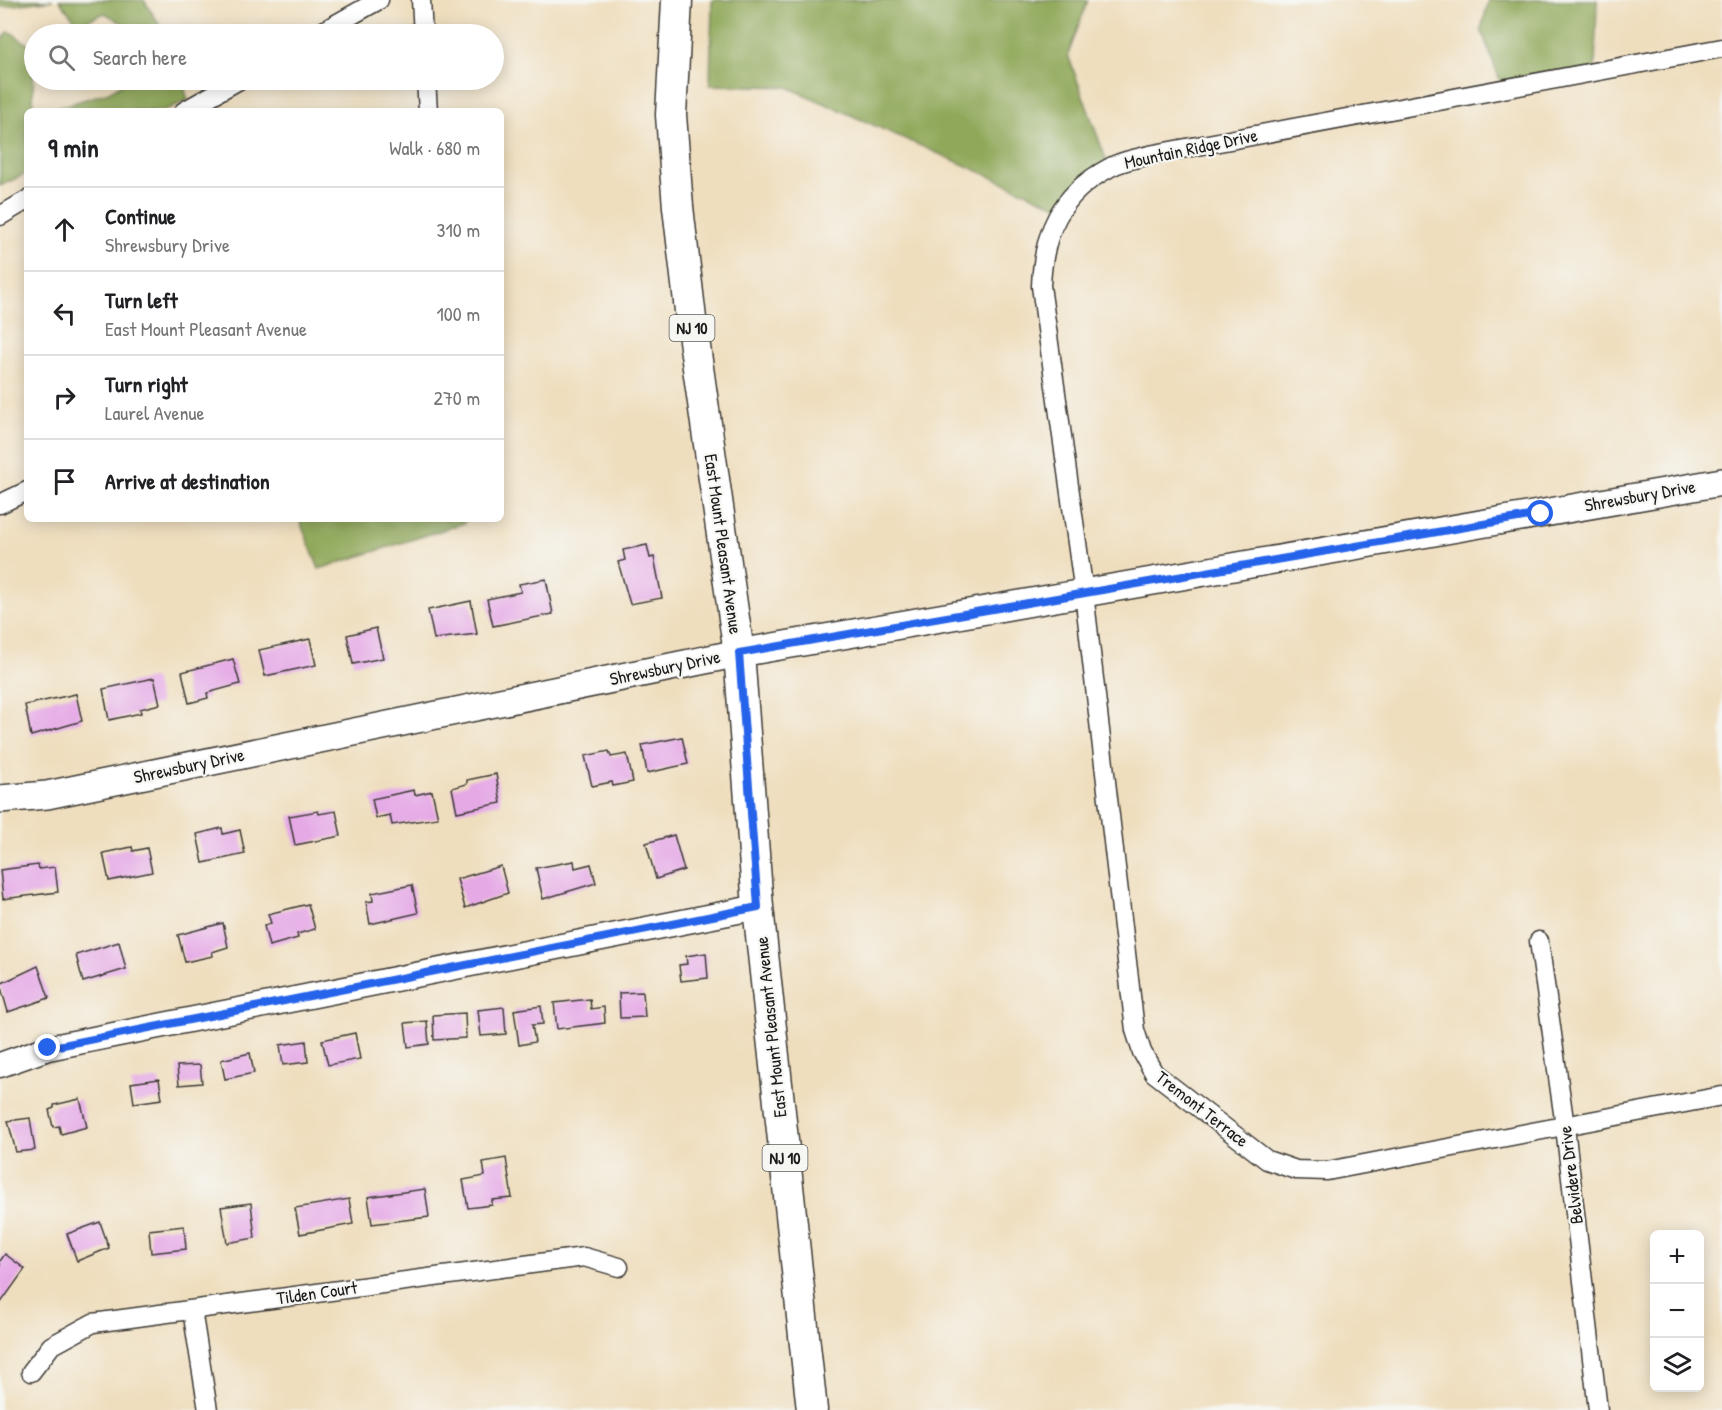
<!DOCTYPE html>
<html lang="en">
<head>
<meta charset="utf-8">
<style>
  body { margin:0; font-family:"Patrick Hand",sans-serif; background:#f6f6f6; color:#202124 }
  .controls { position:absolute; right:18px; bottom:18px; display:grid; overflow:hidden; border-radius:9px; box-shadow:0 3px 15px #0003 }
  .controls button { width:54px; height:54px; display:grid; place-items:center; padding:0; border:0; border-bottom:2px solid #e0e0e0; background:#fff; color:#202124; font:30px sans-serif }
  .stop { position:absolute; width:18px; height:18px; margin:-14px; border:4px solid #2563eb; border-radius:50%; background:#fff }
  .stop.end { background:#2563eb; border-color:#fff; box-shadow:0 2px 6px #0008 }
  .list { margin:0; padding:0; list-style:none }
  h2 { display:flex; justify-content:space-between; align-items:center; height:78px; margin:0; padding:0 24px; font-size:26px }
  h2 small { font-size:20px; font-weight:400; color:#757577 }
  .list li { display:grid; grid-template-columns:39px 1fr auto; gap:18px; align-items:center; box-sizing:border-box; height:84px; padding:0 24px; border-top:2px solid #e0e0e0 }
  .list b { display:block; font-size:22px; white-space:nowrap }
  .list p { margin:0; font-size:20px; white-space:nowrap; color:#757577 }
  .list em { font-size:20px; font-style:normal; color:#757577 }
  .icon { flex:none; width:33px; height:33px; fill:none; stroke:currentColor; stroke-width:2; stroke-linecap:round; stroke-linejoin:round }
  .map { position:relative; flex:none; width:1722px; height:1410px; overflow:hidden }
  .search { position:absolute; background:#fff; box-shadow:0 3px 15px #0003; left:24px; top:24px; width:480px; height:66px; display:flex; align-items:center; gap:15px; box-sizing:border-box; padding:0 21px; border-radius:33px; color:#757577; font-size:22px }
  .panel { position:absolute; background:#fff; box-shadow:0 3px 15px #0003; left:24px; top:108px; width:480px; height:414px; border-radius:9px }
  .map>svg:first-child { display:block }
</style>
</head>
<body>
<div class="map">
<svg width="1722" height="1410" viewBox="0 0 1722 1410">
  <rect width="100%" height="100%" fill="#f6f6f2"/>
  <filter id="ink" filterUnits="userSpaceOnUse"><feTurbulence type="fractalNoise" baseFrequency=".0167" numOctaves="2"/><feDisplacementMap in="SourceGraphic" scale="12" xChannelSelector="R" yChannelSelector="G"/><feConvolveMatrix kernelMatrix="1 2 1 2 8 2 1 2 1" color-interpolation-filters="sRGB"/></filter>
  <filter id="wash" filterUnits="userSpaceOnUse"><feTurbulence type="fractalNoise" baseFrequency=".008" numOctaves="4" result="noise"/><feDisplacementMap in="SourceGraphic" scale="24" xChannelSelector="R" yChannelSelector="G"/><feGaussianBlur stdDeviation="1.35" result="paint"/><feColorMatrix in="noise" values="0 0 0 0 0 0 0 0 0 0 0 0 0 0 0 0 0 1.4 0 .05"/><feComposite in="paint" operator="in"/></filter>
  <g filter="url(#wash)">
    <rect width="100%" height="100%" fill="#efdebe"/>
    <g fill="#90a85a" stroke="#56623b" stroke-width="1.5">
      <polygon points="0,0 53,0 0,7"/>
      <polygon points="59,0 144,0 165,34 134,34 132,29 105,13 78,24"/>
      <polygon points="712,0 1088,0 1068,55 1107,162 1057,206 787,87 710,85"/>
      <polygon points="1489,0 1597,0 1595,70 1502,86 1481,29"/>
      <polygon points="9,31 34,49 33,111 27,111 27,173 0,186 0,42"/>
      <polygon points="129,80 182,80 188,100 163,111 47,111 109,92"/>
      <polygon points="299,519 467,519 464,523 319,569"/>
    </g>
    <g id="blocks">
      <g fill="#e5a9e6">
        <polygon points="647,545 650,558 654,557 662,598 630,604 618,562 625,560 623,550"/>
        <polygon points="546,579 553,614 493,626 487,599 521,592 519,584"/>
        <polygon points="471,601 477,634 434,639 428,610"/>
        <polygon points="376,628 383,658 353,664 347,635"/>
        <polygon points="310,639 316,665 265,676 259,650"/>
        <polygon points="233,659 240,684 207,693 208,698 189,703 182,672"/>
        <polygon points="154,678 160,704 140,709 141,713 109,720 103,689"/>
        <polygon points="76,694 82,721 31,736 25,705"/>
        <polygon points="682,737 688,764 647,773 642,745"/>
        <polygon points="609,751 611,757 627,754 633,782 613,786 612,782 592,786 585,756"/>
        <polygon points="496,774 501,803 457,812 452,788 467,784 467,780"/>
        <polygon points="414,790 415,795 432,791 438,818 392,825 390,815 376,818 372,799"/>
        <polygon points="318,811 319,814 336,811 341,836 295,845 289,816"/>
        <polygon points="222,828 223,834 240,830 245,854 203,863 197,834"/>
        <polygon points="674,835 684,870 656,879 646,843"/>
        <polygon points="132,847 133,851 147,848 152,872 109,881 103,853"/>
        <polygon points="574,861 575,868 591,864 596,883 543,899 536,868"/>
        <polygon points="38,865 39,869 55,867 58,892 3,899 0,870"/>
        <polygon points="501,866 508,893 465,908 457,879"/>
        <polygon points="412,885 418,913 370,924 366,902 373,901 372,893"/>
        <polygon points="308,904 315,929 297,934 298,938 269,946 264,926 271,923 268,914"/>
        <polygon points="223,923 228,947 212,952 213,956 185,962 178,935"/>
        <polygon points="119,942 126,969 83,982 76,955"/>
        <polygon points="706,953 708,978 681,981 679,965 687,964 686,956"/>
        <polygon points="38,966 49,998 8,1012 0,984"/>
        <polygon points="643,992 645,1017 620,1018 619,993"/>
        <polygon points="590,999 591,1009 604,1007 605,1023 557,1029 554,1003"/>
        <polygon points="541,1006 543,1024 532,1025 535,1042 519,1045 514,1010"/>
        <polygon points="504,1007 506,1034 481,1036 478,1010"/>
        <polygon points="465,1013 466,1038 434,1040 433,1015"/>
        <polygon points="427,1021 429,1044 408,1047 405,1023"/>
        <polygon points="355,1033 360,1059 328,1065 322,1040"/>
        <polygon points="306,1041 308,1062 283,1065 280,1045"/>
        <polygon points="250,1053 254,1073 225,1079 221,1060"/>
        <polygon points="200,1065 202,1083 179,1085 177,1066"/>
        <polygon points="159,1079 162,1099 134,1103 131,1083"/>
        <polygon points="80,1099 87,1127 61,1134 59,1126 53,1127 49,1110 54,1108 54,1105"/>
        <polygon points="30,1118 35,1150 16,1152 8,1121"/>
        <polygon points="506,1158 512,1198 492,1200 492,1205 468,1208 463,1180 485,1176 483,1162"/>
        <polygon points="425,1189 429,1217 372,1224 368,1197"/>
        <polygon points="349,1199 353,1224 300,1234 295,1208"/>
        <polygon points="251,1203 255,1238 227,1243 221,1207"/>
        <polygon points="100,1222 109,1248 77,1261 67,1234"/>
        <polygon points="184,1226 186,1249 151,1253 149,1230"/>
        <polygon points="5,1254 25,1269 0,1304 0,1261"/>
      </g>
    </g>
  </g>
  <g filter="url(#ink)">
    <use href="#blocks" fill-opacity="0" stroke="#3c3934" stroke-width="1.5"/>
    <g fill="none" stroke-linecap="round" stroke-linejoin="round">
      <g stroke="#3c3934" stroke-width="21">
        <g id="minor">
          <polyline points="421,0 423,34"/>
          <polyline points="318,34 379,0"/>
          <path d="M1722,48l-573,107c-13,4 -29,6 -40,13 -49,26 -66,65 -68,118l43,307 51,437 7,22 12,21 113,87 29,10 31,1 395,-75"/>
          <polyline points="426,80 428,111"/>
          <polyline points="184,111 239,80"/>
          <polyline points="0,216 27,200"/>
          <polyline points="0,504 27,491"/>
          <polyline points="1539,941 1565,1127 1598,1410"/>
          <polyline points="192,1310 208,1410"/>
          <polyline points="31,1372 51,1346 93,1323 584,1257 619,1267"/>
        </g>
      </g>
      <g stroke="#3c3934" stroke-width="27">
        <polyline id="tertiary" points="0,1065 48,1048 758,907"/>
      </g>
      <g stroke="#3c3934" stroke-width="30">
        <polyline id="secondary" points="0,799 47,795 739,653 1722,482"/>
      </g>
      <g stroke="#3c3934" stroke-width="33">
        <polyline id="primary" points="677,0 671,115 678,207 691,319 739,653 758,907 812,1410"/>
      </g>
      <use href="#minor" stroke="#fff" stroke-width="18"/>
      <use href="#tertiary" stroke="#fff" stroke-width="24"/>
      <use href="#secondary" stroke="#fff" stroke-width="27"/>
      <use href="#primary" stroke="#fff" stroke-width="30"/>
    </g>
  </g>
  <g fill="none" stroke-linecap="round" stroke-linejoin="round" filter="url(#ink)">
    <polyline stroke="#2563eb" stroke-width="8" points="48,1048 758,907 739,653 1541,514"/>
  </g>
  <g text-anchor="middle" stroke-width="4.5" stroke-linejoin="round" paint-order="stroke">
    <g fill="#f6f6f2" stroke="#5d5d5c" stroke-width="1.5">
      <rect x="669.5" y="315" width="45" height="26" rx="4.5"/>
      <rect x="762.5" y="1145" width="45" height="26" rx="4.5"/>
    </g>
    <g font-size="16" font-weight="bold" fill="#1c1c1c">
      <text x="692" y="334">NJ 10</text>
      <text x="785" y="1164">NJ 10</text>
    </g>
    <g font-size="18" fill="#1c1c1c" stroke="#f6f6f2">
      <text transform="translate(1191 149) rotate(-12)" y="6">Mountain Ridge Drive</text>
      <text transform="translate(1640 496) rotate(-10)" y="6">Shrewsbury Drive</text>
      <text transform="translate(723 544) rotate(82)" y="6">East Mount Pleasant Avenue</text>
      <text transform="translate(665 668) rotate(-12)" y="6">Shrewsbury Drive</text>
      <text transform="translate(189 766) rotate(-12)" y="6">Shrewsbury Drive</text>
      <text transform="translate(771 1027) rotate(-96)" y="6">East Mount Pleasant Avenue</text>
      <text transform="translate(1202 1109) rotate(38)" y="6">Tremont Terrace</text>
      <text transform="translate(1571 1175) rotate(-97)" y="6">Belvidere Drive</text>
      <text transform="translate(317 1293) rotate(-8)" y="6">Tilden Court</text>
    </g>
  </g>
</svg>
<div class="controls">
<button>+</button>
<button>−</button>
<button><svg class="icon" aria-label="layers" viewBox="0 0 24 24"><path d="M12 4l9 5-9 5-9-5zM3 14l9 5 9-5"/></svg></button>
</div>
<div class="stop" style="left:1541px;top:514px"></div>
<div class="stop end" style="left:48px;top:1048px"></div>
<div class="search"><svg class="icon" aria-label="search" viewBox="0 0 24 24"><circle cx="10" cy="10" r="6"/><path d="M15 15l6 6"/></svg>Search here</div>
<section class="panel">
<h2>9 min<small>Walk · 680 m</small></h2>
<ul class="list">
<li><svg class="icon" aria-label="ahead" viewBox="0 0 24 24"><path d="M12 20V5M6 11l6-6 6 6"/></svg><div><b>Continue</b><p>Shrewsbury Drive</p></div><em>310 m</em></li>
<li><svg class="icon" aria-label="left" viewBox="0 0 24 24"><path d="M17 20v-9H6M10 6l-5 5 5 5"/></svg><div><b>Turn left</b><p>East Mount Pleasant Avenue</p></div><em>100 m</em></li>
<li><svg class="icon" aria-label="right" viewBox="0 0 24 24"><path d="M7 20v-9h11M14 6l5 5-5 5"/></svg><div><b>Turn right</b><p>Laurel Avenue</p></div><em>270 m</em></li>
<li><svg class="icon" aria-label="arrive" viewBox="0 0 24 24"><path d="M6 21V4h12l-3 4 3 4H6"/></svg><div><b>Arrive at destination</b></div></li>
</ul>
</section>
</div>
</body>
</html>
